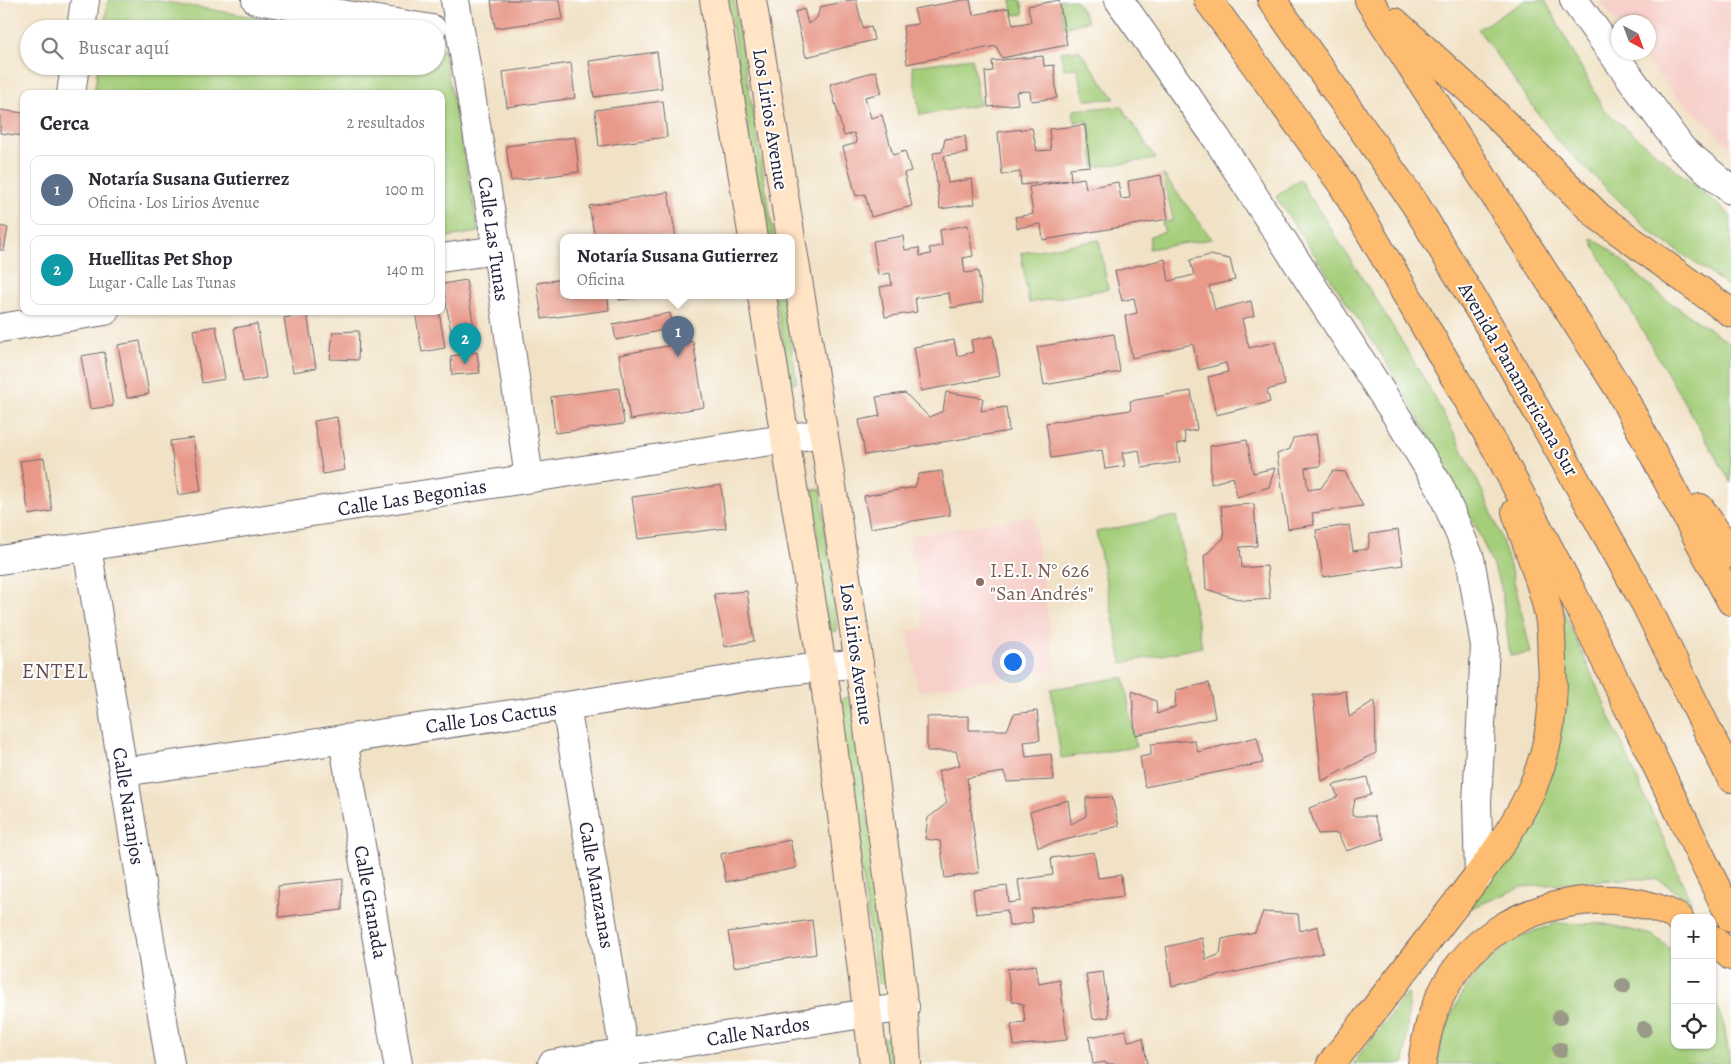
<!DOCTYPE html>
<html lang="es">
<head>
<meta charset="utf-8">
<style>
  body { margin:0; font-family:Alegreya,serif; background:#f2f2f3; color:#2b2b33 }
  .controls { position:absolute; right:15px; bottom:15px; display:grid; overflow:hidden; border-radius:10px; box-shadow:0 1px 4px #0004 }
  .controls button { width:45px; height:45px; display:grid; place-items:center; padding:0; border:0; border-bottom:1px solid #e1e1e2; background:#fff; color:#2b2b33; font:25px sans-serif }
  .compass { position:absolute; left:1611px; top:15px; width:45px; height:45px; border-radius:50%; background:#fff; box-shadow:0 1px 4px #0004; rotate:139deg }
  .you { position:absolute; left:1012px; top:661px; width:18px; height:18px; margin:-12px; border:4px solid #fff; border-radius:50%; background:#1a73e8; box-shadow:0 0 0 8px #1a73e833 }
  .badge { display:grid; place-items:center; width:32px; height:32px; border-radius:50%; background:#7c3aed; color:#fff; font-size:16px; font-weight:700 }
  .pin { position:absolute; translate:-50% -41px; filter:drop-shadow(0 1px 2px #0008) }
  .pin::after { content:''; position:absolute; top:26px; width:18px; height:15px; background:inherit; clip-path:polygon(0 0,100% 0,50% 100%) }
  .popup { position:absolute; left:560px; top:234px; width:235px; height:65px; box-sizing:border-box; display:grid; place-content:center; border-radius:10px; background:#fff; filter:drop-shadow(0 1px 4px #0005); font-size:16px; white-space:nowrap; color:#7c7c81 }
  .popup b { font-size:19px; color:#2b2b33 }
  .popup::after { content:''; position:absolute; left:50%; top:100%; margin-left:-10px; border:10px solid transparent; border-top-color:#fff }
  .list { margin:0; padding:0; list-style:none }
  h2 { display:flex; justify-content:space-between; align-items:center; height:65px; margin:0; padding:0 20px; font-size:21px }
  h2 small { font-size:16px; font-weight:400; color:#7c7c81 }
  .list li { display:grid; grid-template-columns:32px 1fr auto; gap:15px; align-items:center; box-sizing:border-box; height:70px; margin:0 10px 10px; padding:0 10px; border:1px solid #e1e1e2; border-radius:10px }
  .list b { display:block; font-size:19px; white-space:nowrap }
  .list p { margin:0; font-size:16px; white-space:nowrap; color:#7c7c81 }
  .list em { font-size:16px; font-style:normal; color:#7c7c81 }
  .icon { flex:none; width:28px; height:28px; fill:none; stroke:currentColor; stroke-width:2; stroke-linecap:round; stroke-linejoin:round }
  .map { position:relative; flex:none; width:1731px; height:1064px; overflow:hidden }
  .search { position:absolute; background:#fff; box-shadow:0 1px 4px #0004; left:20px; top:20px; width:425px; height:55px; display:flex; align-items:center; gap:12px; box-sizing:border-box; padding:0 18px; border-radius:28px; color:#7c7c81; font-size:19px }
  .panel { position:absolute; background:#fff; box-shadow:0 1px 4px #0004; left:20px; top:90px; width:425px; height:225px; border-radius:10px }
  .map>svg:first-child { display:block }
</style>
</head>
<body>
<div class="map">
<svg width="1731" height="1064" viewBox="0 0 1731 1064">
  <rect width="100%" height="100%" fill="#fff"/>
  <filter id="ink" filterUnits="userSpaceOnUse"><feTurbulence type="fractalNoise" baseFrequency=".02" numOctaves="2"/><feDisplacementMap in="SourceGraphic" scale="10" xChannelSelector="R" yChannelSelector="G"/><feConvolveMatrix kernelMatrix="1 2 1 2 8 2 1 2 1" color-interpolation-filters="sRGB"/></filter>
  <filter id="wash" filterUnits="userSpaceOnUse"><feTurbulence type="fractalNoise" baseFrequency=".0096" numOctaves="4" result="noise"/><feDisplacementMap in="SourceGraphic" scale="20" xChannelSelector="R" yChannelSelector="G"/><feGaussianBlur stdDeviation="1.12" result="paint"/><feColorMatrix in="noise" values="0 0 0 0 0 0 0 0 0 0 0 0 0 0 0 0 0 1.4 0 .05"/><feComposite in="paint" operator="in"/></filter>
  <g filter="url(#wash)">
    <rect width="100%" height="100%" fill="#f1e2c6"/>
    <g fill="#f7d0ca">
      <polygon points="1599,0 1731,0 1731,147 1669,88 1641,53 1648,52 1648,22 1618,24"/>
      <polygon points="1033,516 1056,669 918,691 908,631 924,628 910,536"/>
    </g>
    <g fill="#a5ce7a" stroke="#64785a">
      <polygon points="108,0 154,0 326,29 104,29"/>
      <polygon points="728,0 734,0 774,238 766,238"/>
      <polygon points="1011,0 1021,0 1024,14 1013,15"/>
      <polygon points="1059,0 1076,0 1088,21 1064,28"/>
      <polygon points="1526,0 1545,0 1604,110 1731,216 1731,288 1652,233 1556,139 1478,29"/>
      <polygon points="436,47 443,48 479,232 441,238 441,94 94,94 98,66 436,66"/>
      <polygon points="1079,50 1115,99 1085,100 1077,68 1064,69 1060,52"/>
      <polygon points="972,58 980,105 920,115 912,66"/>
      <polygon points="1121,106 1156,159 1094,167 1088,121 1075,122 1073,110"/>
      <polygon points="1163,174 1212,239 1149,249 1150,236 1165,232 1162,223 1173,220"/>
      <path d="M1299,179c68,108 142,215 192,332 19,45 29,95 40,142l-21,3 -9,-70 -22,-53 -46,-89 -46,-81 -111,-166z"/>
      <polygon points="1591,238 1608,248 1661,296 1731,344 1731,483 1597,252"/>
      <polygon points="1099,240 1108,289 1029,303 1021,253"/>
      <polygon points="775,296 783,296 797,382 790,384"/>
      <polygon points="821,489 837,631 829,632 812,490"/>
      <polygon points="1176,516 1202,647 1122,663 1096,532"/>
      <polygon points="1555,591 1691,902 1658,879 1621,879 1522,887 1467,910 1540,787"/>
      <polygon points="1124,677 1136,747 1061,758 1051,689"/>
      <polygon points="851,696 891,982 878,984 836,701"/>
      <polygon points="1557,923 1605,924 1652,935 1675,952 1675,1045 1712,1045 1712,995 1724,1025 1730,1064 1440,1064 1438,1060 1445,1027 1461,995 1484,964 1517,938"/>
      <polygon points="1407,993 1409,1005 1404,1064 1353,1064"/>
      <polygon points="882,1038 895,1038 896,1064 883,1064"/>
    </g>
    <g id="blocks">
      <g fill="#e89989">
        <polygon points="491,0 560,0 563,19 495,28"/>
        <polygon points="850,0 856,0 863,28 871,26 874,40 806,57 795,12 804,9 808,24 817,18 820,7"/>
        <polygon points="963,0 970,0 973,15 1009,8 1013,25 1031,22 1028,6 1059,0 1067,45 1002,58 996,46 907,64 903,26 918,24 914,9"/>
        <polygon points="657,52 662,88 594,97 589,61"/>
        <polygon points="1043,56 1044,66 1054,65 1057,98 1031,101 1030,91 1016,92 1018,104 988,107 985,72 993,71 992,61"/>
        <polygon points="571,63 575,98 507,107 503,72"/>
        <polygon points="876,71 882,93 865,97 871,118 882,115 893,155 905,151 911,171 904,173 912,206 871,217 865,194 856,196 843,147 857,143 854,133 844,136 830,84"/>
        <polygon points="663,101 667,137 599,146 595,110"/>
        <polygon points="0,110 24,113 24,136 0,133"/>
        <polygon points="1085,125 1090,166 1070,168 1071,180 1021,185 1020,172 1002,175 998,132 1032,128 1037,151 1051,150 1049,129"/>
        <polygon points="965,136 967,153 944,156 948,183 972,179 975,204 940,209 933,153 942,152 945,139"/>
        <polygon points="575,137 579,172 511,181 506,146"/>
        <polygon points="1161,175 1168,219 1043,240 1041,224 1017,228 1015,217 1033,214 1029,187 1084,178 1086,188 1118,182 1121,199 1130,198 1128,181"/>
        <polygon points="668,192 676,238 595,238 589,206"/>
        <polygon points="968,225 973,256 963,258 965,273 978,271 983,302 951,308 949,293 915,298 917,312 885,317 880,287 892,285 890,273 878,275 873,241 903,236 905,250 919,248 920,256 931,254 929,248 942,246 940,230"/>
        <polygon points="0,226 8,228 4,250 0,250"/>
        <polygon points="1210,255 1230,259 1235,280 1209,286 1215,310 1251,301 1254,316 1242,319 1249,348 1275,342 1285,385 1267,390 1270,402 1216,415 1208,377 1228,372 1226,363 1199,370 1193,344 1132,358 1125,316 1137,313 1134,298 1122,301 1115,271 1165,259 1169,281 1194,275 1190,260"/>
        <polygon points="564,279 564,296 608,296 609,310 542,319 537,283"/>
        <polygon points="466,280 475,333 452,338 443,284"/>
        <polygon points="618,296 643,296 643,297 619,300"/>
        <polygon points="415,311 439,311 445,348 422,352"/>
        <polygon points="670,313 673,328 616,340 613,324"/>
        <polygon points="307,314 316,368 293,372 284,318"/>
        <polygon points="257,324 266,378 243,382 234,328"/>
        <polygon points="216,326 225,379 202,383 193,330"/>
        <polygon points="359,331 358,360 330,359 333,332"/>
        <polygon points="1114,334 1120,372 1044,385 1037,347"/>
        <polygon points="993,336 1000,376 921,391 914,347 954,340 957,356 973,352 971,340"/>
        <polygon points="140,341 149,394 127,398 118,345"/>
        <polygon points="693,341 704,407 630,420 619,355"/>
        <polygon points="104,352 113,406 90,409 81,356"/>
        <polygon points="477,352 480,373 452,375 451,356"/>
        <polygon points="619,388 624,424 555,433 551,397"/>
        <polygon points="1191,391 1197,430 1184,432 1186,442 1177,444 1180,462 1142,468 1139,450 1122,453 1125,466 1105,469 1102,450 1051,458 1046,423 1131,410 1130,401"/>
        <polygon points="946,392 983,398 981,411 1006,407 1009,431 865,455 859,420 880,416 876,397 905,393 929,417 943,411"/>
        <polygon points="337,417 345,470 323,474 314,421"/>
        <polygon points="1316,434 1321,466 1305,468 1308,490 1321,488 1333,471 1345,472 1363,506 1312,513 1314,525 1288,529 1277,454 1290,449 1293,438"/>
        <polygon points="193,438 201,491 178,495 170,441"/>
        <polygon points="1247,440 1253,473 1275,468 1269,487 1237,497 1233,477 1211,484 1210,446"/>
        <polygon points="44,458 52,511 29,515 20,461"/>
        <polygon points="942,471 950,515 870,528 864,496 915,487 919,474"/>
        <polygon points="721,485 726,528 638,539 632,497"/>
        <polygon points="1254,504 1257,546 1240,547 1242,568 1267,566 1270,599 1244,601 1206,589 1204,556 1224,538 1221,506"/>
        <polygon points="1349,525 1353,551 1368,549 1370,534 1398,530 1403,565 1323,577 1316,530"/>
        <polygon points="747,591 754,641 725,647 714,594"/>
        <polygon points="1209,683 1215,718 1135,735 1132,691 1156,701 1157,714 1175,707 1176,690"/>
        <polygon points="1346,691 1349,717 1375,700 1376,753 1322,781 1313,695"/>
        <polygon points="1037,711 1040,740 1024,742 1026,757 1051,754 1054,780 1007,782 1004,772 967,778 979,873 945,878 940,841 925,839 928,818 947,803 938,771 960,765 956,751 927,751 927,717 969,716 969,730 1007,730 1014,714"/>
        <polygon points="1257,737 1263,763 1145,787 1140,757 1151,755 1151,744 1194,740 1198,752"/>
        <polygon points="1367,777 1371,795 1355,799 1352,816 1374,816 1384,839 1346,851 1338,833 1318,834 1309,808 1338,797 1333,785"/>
        <polygon points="1112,797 1119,826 1038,847 1030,812 1068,800 1071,824 1086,816 1086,798"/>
        <polygon points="790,840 796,868 726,882 721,854"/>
        <polygon points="1094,852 1098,878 1121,875 1123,896 1031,909 1033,922 1009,926 1007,910 976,914 973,890 1007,886 1009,903 1021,901 1018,880 1053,875 1051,858"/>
        <polygon points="343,879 342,910 279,917 278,886"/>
        <polygon points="1263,912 1298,914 1300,931 1318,926 1323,953 1172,986 1166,947 1202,938 1206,960 1220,954 1222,939 1255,932"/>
        <polygon points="812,920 816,954 734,967 728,932"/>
        <polygon points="1036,965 1039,984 1060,980 1067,1040 1014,1046 1011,1024 1025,1022 1023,1004 1012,1001 1007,969"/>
        <polygon points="1103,972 1109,1017 1093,1019 1086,974"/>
        <polygon points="1126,1030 1128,1041 1143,1038 1147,1064 1106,1064 1105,1062 1093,1064 1089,1037"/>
      </g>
    </g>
  </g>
  <g filter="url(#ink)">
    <use href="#blocks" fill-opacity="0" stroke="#6a656c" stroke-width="1"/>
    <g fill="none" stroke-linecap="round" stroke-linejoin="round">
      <g stroke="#6a656c" stroke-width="30">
        <g id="minor">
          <polyline points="256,0 432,29"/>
          <polyline points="455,0 497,250 529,478"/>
          <polyline points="1119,0 1215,136 1391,407 1440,487 1470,558 1485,646 1477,803 1479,876"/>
          <polyline points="1574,0 1682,149 1731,190"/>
          <polyline points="81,29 85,0"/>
          <polyline points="71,94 75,66"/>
          <polyline points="441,258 497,250"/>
          <polyline points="0,328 105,311"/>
          <polyline points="87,547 170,1064"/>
          <polyline points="0,560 823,433"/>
          <polyline points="566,706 626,1064"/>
          <polyline points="343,739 398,1064"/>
          <polyline points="124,772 566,706 779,672 859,663"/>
          <polyline points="552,1064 905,1007"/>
        </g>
      </g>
      <g stroke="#6a656c" stroke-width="30">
        <g id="secondary">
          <polyline points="714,0 753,238"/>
          <polyline points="752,0 791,238"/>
          <path d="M792,245c31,180 60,361 84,542 12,92 27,184 31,277"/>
          <polyline points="762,296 826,691 874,1064"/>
        </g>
      </g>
      <g stroke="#6a656c" stroke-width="30">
        <g id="motorway">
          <polyline points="1208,0 1342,184 1496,448 1572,592 1731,918"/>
          <polyline points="1272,0 1415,204 1491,329 1646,605 1731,778"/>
          <polyline points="1369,0 1619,389 1731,601"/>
          <polyline points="1395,22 1487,106 1598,216 1731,313"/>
          <polyline points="1700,508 1731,554"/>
          <polyline points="1712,939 1731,956"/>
          <path d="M1331,1064c39,-48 76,-97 114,-146 66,-85 115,-142 107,-256 -1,-15 0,-31 -3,-46 -7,-35 -22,-70 -33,-104"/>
          <path d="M1422,1064c5,-38 15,-71 39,-101 47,-60 152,-82 218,-45"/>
        </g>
      </g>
      <use href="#minor" stroke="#fff" stroke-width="28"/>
      <use href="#secondary" stroke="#ffe4c6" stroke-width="28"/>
      <use href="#motorway" stroke="#febc70" stroke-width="28"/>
    </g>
    <g fill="#989986">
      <circle cx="1623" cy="986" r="8"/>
      <circle cx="1560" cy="1017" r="8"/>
      <circle cx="1644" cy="1029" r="8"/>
      <circle cx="1560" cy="1050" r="8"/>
    </g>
  </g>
  <circle fill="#8d6e63" stroke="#fff" stroke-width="2" cx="980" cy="582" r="5"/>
  <g text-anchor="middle" stroke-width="4" stroke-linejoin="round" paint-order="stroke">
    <g font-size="20" fill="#22223b" stroke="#fff">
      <text transform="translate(771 119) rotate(81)" y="7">Los Lirios Avenue</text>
      <text transform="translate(494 239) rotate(82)" y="7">Calle Las Tunas</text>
      <text transform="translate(1519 379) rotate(60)" y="7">Avenida Panamericana Sur</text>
      <text transform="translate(412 497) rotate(-9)" y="7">Calle Las Begonias</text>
      <text transform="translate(857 654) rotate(82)" y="7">Los Lirios Avenue</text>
      <text transform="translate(491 717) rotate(-8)" y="7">Calle Los Cactus</text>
      <text transform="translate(129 806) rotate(81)" y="7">Calle Naranjos</text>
      <text transform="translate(597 885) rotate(80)" y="7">Calle Manzanas</text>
      <text transform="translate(371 902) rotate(80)" y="7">Calle Granada</text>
      <text transform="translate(758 1031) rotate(-9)" y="7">Calle Nardos</text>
    </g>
    <g font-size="20" fill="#785e54" stroke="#fff" text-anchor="start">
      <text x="990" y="577">I.E.I. N° 626<tspan x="990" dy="23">"San Andrés"</tspan></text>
    </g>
    <g font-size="21" letter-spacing="1" fill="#674c56" stroke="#fff">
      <text x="55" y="678">ENTEL</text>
    </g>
  </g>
</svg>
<div class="controls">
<button>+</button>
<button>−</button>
<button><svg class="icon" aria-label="locate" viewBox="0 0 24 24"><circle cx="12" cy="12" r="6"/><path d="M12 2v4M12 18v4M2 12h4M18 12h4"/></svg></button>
</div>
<svg class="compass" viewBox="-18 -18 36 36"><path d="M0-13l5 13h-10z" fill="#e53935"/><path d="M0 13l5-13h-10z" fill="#7c7c81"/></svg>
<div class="you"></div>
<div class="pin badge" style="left:678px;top:357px;background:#5c6f8a">1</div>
<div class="popup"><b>Notaría Susana Gutierrez</b>Oficina</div>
<div class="pin badge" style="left:465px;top:364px;background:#0f9aa8">2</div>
<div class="search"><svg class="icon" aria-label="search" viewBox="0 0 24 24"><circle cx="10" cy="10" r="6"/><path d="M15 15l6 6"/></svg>Buscar aquí</div>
<section class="panel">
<h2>Cerca<small>2 resultados</small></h2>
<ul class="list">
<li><span class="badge" style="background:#5c6f8a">1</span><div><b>Notaría Susana Gutierrez</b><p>Oficina · Los Lirios Avenue</p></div><em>100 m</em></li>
<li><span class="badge" style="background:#0f9aa8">2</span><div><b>Huellitas Pet Shop</b><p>Lugar · Calle Las Tunas</p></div><em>140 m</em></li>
</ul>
</section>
</div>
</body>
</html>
